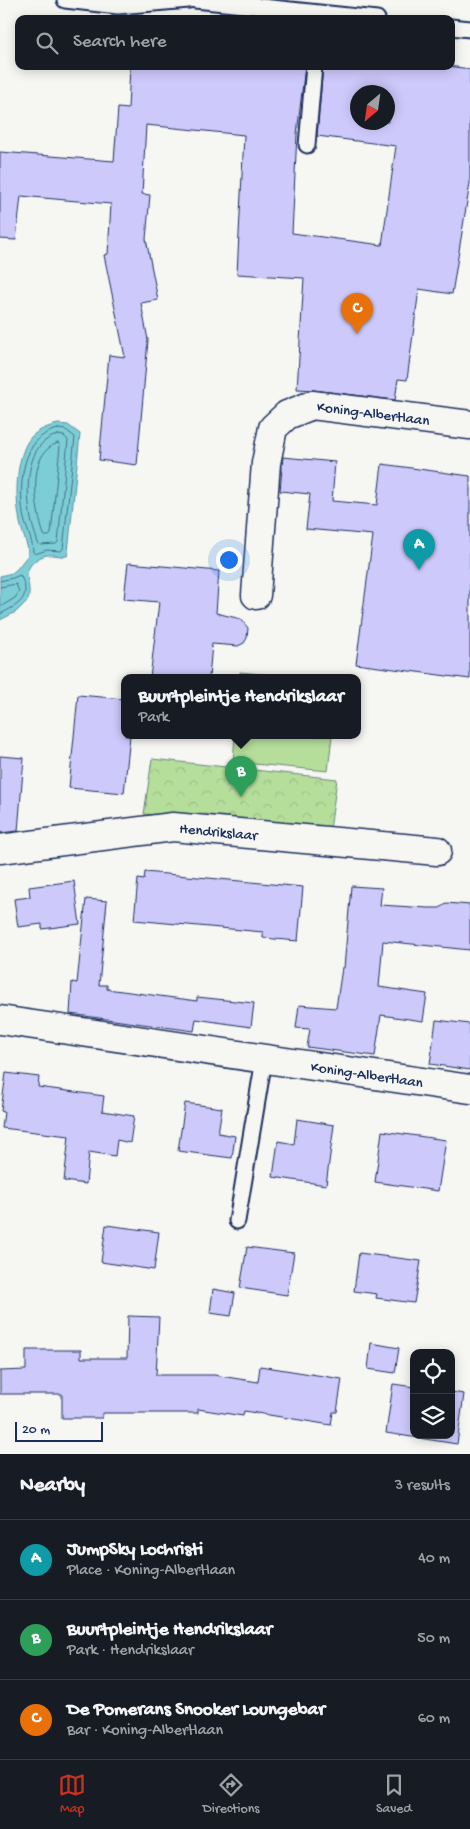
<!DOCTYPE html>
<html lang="en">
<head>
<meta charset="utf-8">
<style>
  body { margin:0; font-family:"Gochi Hand",sans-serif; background:#20242c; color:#f1f3f6 }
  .controls { position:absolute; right:15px; bottom:15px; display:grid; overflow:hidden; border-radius:10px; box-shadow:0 2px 12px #0003 }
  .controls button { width:45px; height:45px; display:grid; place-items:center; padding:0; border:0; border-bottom:1px solid #363941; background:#171b24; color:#f1f3f6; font:25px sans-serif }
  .compass { position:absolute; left:350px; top:85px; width:45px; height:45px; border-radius:50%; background:#171b24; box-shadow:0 2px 12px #0003; rotate:209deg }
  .scale { position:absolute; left:15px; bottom:12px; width:88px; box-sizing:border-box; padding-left:5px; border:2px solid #1b2f5e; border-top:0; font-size:14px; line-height:18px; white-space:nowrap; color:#1b2f5e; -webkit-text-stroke:4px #f6f6f2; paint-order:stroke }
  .you { position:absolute; left:228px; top:559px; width:18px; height:18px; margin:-12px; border:4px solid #fff; border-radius:50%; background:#1a73e8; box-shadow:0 0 0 8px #1a73e833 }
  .badge { display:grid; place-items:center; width:32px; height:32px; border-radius:50%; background:#c8321e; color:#fff; font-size:16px; font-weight:700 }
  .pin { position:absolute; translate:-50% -41px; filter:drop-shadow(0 1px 2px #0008) }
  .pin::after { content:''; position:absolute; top:26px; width:18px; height:15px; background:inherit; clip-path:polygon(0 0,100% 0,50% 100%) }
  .popup { position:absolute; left:121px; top:674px; width:240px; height:65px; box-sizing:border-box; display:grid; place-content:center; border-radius:10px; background:#171b24; filter:drop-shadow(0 1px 4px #0005); font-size:16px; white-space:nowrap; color:#9ea1a6 }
  .popup b { font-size:19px; color:#f1f3f6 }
  .popup::after { content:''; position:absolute; left:50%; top:100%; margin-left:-10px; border:10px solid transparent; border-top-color:#171b24 }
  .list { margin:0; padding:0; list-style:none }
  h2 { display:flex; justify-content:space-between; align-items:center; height:65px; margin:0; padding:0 20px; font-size:21px }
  h2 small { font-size:16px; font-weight:400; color:#9ea1a6 }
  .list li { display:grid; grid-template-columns:32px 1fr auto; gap:15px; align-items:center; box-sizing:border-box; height:80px; padding:0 20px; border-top:1px solid #363941 }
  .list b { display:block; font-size:19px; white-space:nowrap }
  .list p { margin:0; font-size:16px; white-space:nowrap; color:#9ea1a6 }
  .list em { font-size:16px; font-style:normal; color:#9ea1a6 }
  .icon { flex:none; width:28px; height:28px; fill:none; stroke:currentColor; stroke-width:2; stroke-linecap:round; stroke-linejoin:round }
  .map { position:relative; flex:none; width:470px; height:1454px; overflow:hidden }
  .search { position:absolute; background:#171b24; box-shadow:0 2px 12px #0003; left:15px; right:15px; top:15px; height:55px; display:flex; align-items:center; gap:12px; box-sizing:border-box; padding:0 18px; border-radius:10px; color:#9ea1a6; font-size:19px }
  .sheet { height:305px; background:#171b24 }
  nav { display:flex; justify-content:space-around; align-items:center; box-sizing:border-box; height:70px; border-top:1px solid #363941; background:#171b24; font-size:14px; color:#9ea1a6 }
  nav a { display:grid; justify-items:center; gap:2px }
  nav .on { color:#c8321e }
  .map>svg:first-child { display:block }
</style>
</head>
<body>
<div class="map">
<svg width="470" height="1454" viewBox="0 0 470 1454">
  <defs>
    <pattern id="forest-crowns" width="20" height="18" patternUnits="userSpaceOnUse" patternTransform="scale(1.25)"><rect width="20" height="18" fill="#b6de9b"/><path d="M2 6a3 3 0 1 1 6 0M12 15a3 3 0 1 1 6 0" fill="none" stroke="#9cbf88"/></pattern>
  </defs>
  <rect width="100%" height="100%" fill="#f6f6f2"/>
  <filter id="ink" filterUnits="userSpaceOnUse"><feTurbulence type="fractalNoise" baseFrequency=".02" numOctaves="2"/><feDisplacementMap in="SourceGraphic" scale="10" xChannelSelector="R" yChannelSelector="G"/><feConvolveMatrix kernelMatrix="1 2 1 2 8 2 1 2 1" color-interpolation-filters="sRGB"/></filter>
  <g filter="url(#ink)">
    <polygon fill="url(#forest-crowns)" stroke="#68867c" points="152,759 337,779 330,830 144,814"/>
    <g fill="#b6de9b" stroke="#68867c">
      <polygon points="240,672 306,678 240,678"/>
      <polygon points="235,736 332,736 328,771 233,762"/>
    </g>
    <path fill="#7dced4" stroke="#568ea5" d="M58,424l10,1 12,9 -12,118 -1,4c-7,1 -13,-2 -20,-1 -5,1 -8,3 -11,5 -17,13 -3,23 -8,40l-12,12 -16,8v-44l12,-3 5,-4 11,-14v-6c-3,-11 -8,-22 -9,-33 -4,-22 -3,-61 12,-79 7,-7 18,-11 27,-13z"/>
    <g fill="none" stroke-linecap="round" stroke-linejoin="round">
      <g stroke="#426f8d" stroke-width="1">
        <path d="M58,429l8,1 9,7 -12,112 -2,2 -14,-1 -12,4 -2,-2c0,-13 -8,-25 -10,-38 -4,-30 -2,-78 35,-85z"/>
        <path d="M58,435l6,1 4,4 -10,102 -2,2 -16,1 -2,-2c-3,-10 -7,-20 -8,-30 -4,-26 -4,-72 28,-78z"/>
        <path d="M58,443l2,3 -9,88 -2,2h-4l-1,-1c-8,-24 -19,-82 14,-92z"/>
        <path d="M0,581l13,-3 7,-3c13,22 -1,30 -20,39"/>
        <polyline points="0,587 16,584 19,592 15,598 0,607"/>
      </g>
    </g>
    <g fill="#cec9fb" stroke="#1b2f5e" fill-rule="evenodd">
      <path d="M130,66h175l-8,68 -5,99 90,12 14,-99 -79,-10 6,-70h125l22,3v114l-18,111 -33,-5 -12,91 -9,-1 -3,21 -81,-10 -17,-1 7,-111 -67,-4 7,-139 -98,-10 -4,69 8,1 -4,44 12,61 -17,3 7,37 -11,125 -38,-5 10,-105 16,2 -21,-102 4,-1 3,-50 -90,-8 -5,44 -16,-1v-87l114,9 4,-53 10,1zM358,92h30v30h-30z"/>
      <polygon points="283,457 335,462 332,501 377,505 382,464 470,476 470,679 356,664 373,535 306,529 310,494 280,491"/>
      <polygon points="128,563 219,571 216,613 241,619 248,628 247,638 244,643 238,646 212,644 209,678 150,678 159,602 124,599"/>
      <polygon points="78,695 125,699 125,736 130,736 124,793 69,788"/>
      <polygon points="0,756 24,758 18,831 0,833"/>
      <polygon points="145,872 303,887 298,941 263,938 263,932 134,920 138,879 144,880"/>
      <polygon points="74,881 80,924 42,929 42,924 18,927 14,899 30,897 29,887"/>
      <polygon points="351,886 382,888 380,905 428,908 440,908 446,903 470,905 470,950 383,941 379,987 427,994 423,1021 381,1015 375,1056 307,1047 310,1029 296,1028 299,1005 336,1008 342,968 344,968"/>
      <polygon points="86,899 107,901 99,985 107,985 107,989 197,1001 197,997 254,1003 251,1027 196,1019 194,1031 70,1014 72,982 77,983"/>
      <polygon points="436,1020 470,1024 470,1070 430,1064"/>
      <polygon points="6,1073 39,1077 38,1087 104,1096 102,1111 134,1116 130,1143 117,1140 115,1156 89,1152 86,1184 64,1181 69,1136 2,1128 4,1112 1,1111"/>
      <polygon points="185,1103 222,1108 218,1133 235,1136 232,1158 178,1151"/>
      <polygon points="297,1119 334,1125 326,1185 273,1177 278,1141 294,1144"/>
      <polygon points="382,1131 446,1140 438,1191 375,1182"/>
      <polygon points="106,1225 159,1232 154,1270 101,1262"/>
      <polygon points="247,1247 294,1253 287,1295 240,1288"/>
      <polygon points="359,1253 421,1261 414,1303 376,1298 377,1294 354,1291"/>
      <polygon points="213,1289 235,1293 231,1316 210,1313"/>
      <polygon points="128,1316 159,1317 156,1375 214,1375 258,1382 260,1366 342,1379 337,1412 333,1412 331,1425 244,1411 243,1416 198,1409 198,1413 102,1413 102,1418 62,1418 62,1394 0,1394 0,1371 26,1370 26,1350 81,1350 81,1358 127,1358"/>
      <polygon points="371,1343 399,1348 395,1373 368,1369"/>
      <polygon points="393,1384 414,1387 414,1435 451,1435 451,1392 464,1394 457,1444 386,1433"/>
    </g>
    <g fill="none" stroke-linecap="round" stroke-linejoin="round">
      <g stroke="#1b2f5e" stroke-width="19">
        <g id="lane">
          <polyline points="65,0 118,6 189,0"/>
          <polyline points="195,0 377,19"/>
          <polyline points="451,27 470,29"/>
          <polyline points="307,145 314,66"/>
          <polyline points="237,1221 264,1059"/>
        </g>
      </g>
      <g stroke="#1b2f5e" stroke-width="31">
        <g id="street">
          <path id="s1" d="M256,595l10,-132 7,-35 14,-13 25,-10 158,20"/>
          <path id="s2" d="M0,849l173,-22 264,24"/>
          <path id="s3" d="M0,1020l470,69"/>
        </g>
      </g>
      <use href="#lane" stroke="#f6f6f2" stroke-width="15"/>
      <use href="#street" stroke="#f6f6f2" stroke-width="28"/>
    </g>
  </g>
  <g text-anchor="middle" stroke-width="4.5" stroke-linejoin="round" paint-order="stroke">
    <g font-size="15" fill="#1b2f5e" stroke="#f6f6f2">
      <text dy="5" stroke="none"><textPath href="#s1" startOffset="276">Koning-Albertlaan</textPath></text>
      <text dy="5" stroke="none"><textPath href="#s2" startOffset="220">Hendrikslaar</textPath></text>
      <text dy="5" stroke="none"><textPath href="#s3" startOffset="371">Koning-Albertlaan</textPath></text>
    </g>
  </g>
</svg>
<div class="controls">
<button><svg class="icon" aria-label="locate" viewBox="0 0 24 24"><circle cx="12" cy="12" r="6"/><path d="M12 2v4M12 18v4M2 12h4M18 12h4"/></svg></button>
<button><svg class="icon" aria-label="layers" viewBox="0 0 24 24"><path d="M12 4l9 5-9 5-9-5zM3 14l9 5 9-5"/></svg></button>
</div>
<svg class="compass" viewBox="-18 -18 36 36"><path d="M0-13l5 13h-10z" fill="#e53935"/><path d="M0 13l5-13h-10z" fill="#9ea1a6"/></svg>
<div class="scale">20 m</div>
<div class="you"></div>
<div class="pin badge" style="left:419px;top:570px;background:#0f9aa8">A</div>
<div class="pin badge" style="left:241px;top:797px;background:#2e9e5b">B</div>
<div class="popup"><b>Buurtpleintje Hendrikslaar</b>Park</div>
<div class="pin badge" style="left:357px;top:334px;background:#e8710a">C</div>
<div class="search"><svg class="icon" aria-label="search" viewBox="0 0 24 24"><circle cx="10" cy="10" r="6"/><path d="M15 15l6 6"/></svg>Search here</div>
</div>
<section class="sheet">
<h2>Nearby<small>3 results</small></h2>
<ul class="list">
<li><span class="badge" style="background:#0f9aa8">A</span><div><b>JumpSky Lochristi</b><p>Place · Koning-Albertlaan</p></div><em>40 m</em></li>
<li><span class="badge" style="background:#2e9e5b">B</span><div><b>Buurtpleintje Hendrikslaar</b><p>Park · Hendrikslaar</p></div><em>50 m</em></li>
<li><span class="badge" style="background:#e8710a">C</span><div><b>De Pomerans Snooker Loungebar</b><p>Bar · Koning-Albertlaan</p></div><em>60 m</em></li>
</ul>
</section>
<nav>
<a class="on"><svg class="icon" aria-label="map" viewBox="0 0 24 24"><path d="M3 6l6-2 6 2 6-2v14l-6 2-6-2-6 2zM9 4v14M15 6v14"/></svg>Map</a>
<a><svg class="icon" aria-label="directions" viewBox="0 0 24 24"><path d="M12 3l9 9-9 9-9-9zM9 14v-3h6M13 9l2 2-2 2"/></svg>Directions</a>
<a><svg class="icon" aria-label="saved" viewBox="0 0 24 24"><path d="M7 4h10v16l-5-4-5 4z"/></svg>Saved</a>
</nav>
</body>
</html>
